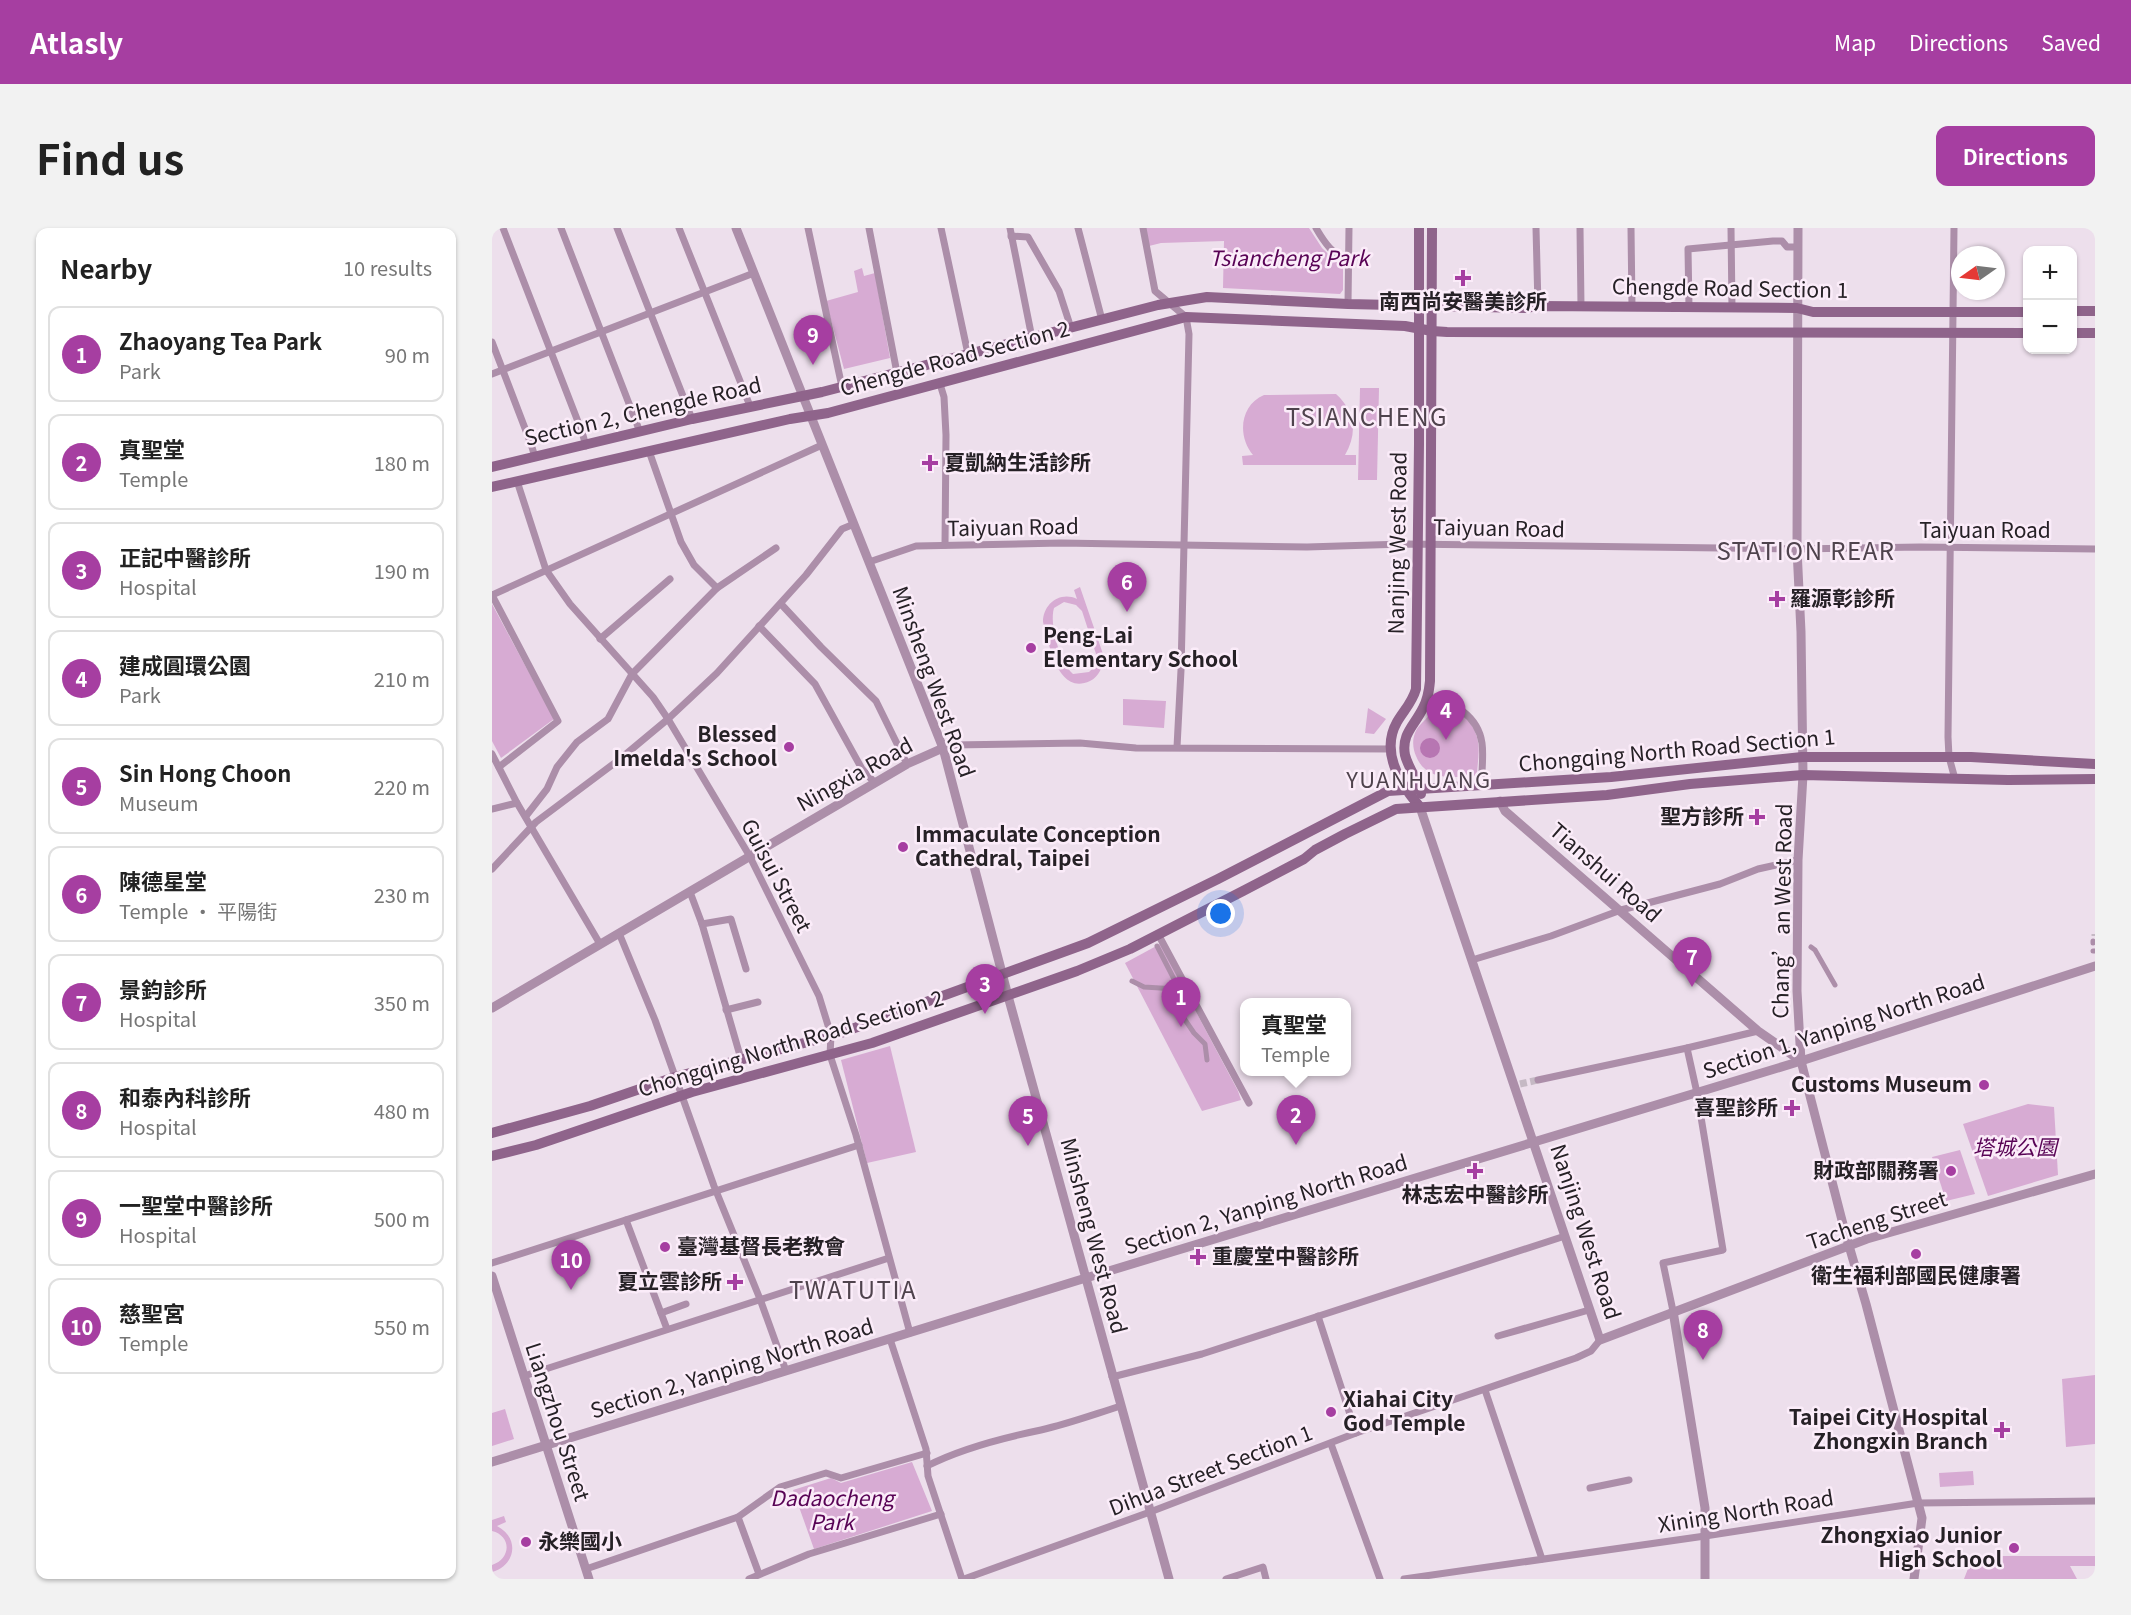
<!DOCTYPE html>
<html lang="en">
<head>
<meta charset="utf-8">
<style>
  body { margin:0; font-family:Georgia,"Noto Sans TC",serif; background:#f2f2f2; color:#222 }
  .controls { position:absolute; right:18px; top:18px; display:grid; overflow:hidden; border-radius:12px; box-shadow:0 2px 4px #0004 }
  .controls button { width:54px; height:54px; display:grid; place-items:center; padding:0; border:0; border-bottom:2px solid #e0e0e0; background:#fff; color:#222; font:30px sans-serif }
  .compass { position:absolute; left:1459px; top:18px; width:54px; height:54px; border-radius:50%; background:#fff; box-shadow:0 2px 4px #0004; rotate:256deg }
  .you { position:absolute; left:729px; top:686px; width:21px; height:21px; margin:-15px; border:4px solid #fff; border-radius:50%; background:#1a73e8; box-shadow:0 0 0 9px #1a73e833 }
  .badge { display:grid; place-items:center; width:39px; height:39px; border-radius:50%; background:#a63ea1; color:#fff; font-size:20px; font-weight:700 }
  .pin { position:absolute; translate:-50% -50px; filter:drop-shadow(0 2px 3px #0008) }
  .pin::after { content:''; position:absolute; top:32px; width:21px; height:18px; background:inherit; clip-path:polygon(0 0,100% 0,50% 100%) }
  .popup { position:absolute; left:748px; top:770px; width:111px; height:78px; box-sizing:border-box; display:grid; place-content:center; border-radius:12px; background:#fff; filter:drop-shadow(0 2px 4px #0005); font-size:20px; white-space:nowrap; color:#767676 }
  .popup b { font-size:22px; color:#222 }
  .popup::after { content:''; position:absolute; left:50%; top:100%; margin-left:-12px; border:12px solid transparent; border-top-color:#fff }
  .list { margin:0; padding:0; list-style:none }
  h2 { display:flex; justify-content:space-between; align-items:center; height:78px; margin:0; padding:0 24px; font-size:26px }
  h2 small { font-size:20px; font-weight:400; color:#767676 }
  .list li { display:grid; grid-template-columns:39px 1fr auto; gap:18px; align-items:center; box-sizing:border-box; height:96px; margin:0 12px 12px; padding:0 12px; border:2px solid #e0e0e0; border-radius:12px }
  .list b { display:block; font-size:22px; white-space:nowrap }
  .list p { margin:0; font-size:20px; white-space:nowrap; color:#767676 }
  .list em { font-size:20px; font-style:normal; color:#767676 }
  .map { position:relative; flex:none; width:1603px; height:1351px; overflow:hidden; border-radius:12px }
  header { display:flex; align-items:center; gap:36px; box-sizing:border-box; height:84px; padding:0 30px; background:#a63ea1; color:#fff }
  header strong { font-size:28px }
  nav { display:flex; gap:33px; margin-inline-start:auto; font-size:21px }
  .intro { display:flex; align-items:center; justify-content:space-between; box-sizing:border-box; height:144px; padding:0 36px }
  h1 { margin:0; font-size:42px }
  .button { padding:15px 27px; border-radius:12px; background:#a63ea1; color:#fff; font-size:21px; font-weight:700 }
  main { display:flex; gap:36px; padding:0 36px }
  aside { flex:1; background:#fff; border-radius:12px; box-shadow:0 2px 4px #0004 }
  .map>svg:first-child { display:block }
</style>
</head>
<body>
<header>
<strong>Atlasly</strong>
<nav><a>Map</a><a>Directions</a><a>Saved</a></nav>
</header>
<div class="intro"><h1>Find us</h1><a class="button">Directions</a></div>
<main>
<aside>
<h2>Nearby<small>10 results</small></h2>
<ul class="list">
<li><span class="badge">1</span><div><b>Zhaoyang Tea Park</b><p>Park</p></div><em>90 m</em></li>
<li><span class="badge">2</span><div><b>真聖堂</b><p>Temple</p></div><em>180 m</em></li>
<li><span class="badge">3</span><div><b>正記中醫診所</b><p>Hospital</p></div><em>190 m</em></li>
<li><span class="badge">4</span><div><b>建成圓環公園</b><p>Park</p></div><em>210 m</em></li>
<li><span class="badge">5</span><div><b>Sin Hong Choon</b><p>Museum</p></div><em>220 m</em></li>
<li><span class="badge">6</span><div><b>陳德星堂</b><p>Temple · 平陽街</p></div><em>230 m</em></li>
<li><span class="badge">7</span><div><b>景鈞診所</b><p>Hospital</p></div><em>350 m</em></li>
<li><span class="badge">8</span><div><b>和泰內科診所</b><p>Hospital</p></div><em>480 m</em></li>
<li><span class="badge">9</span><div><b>一聖堂中醫診所</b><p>Hospital</p></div><em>500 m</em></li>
<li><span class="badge">10</span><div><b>慈聖宮</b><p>Temple</p></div><em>550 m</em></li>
</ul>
</aside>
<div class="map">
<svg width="1603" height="1351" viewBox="0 0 1603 1351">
  <rect width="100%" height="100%" fill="#eddfec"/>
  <g fill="#d7abd3" fill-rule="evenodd">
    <polygon points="653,0 817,0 830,20 851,40 851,62 848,66 731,60 732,13 669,15 657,18"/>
    <polygon points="370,40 372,48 383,45 398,130 352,141 334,73 366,64 362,43"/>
    <polygon points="868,160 887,160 885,252 866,252"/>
    <path d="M844,166c19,17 22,39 9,61h11v10h-113l-1,-9 11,-1c-16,-19 -13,-50 11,-60z"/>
    <path d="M588,359l24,70c-1,9 -5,20 -14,24 -33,15 -41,-38 -47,-59 0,-18 17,-31 34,-23l-3,-9zM572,374l12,3 6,6 15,46 -3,10 -5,5 -16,2c-13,-11 -24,-50 -19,-66z"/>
    <polygon points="0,376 62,491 9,530 0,513"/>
    <polygon points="631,471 674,473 672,500 631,497"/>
    <path d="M943,474c20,3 40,19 43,40 2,11 -1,23 -1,34 -23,1 -51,6 -61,-20 -3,-7 -4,-15 -1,-23 3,-8 9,-11 14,-18 3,-4 4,-9 6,-13z"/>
    <polygon points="876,480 894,491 882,506 873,505"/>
    <polygon points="668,716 746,863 749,872 710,883 633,735"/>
    <polygon points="398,818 424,924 375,935 349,832"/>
    <polygon points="1536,876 1562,879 1566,947 1496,968 1471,896"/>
    <polygon points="1468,922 1483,966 1454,973 1440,929"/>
    <polygon points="1603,1147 1603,1216 1574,1219 1570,1151"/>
    <polygon points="13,1181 22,1211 0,1218 0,1185"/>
    <polygon points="420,1234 440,1283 322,1321 301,1262 339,1250 349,1255"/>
    <polygon points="1481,1243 1482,1257 1448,1259 1447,1245"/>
    <path d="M12,1288l2,6 -9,4c23,12 19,39 -5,46v-7c19,-6 20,-29 0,-34v-11z"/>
    <polygon points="1479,1328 1603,1328 1603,1338 1578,1338 1585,1351 1472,1351 1477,1338 1466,1338 1467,1330"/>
  </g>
  <circle fill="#b776b2" cx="938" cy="520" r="10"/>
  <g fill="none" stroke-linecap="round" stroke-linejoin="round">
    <polyline stroke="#c5b9c4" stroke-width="5" stroke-dasharray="5 2.5" stroke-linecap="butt" points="1602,708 1602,706"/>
    <polyline stroke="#c5b9c4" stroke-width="7" stroke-dasharray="7 3.5" stroke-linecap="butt" points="1028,856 1046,852"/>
    <g stroke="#ac8ea9" stroke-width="5">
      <polyline points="1601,713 1601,715"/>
      <polyline points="665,718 683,753 687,783 702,805 713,816 715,832"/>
      <polyline points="1319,719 1323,722 1343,757"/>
      <polyline points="1601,723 1603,723"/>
      <polyline points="640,753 652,759 684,761"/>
    </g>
    <g stroke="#ac8ea9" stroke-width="7">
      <polyline points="11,0 90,204 94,218"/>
      <polyline points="69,0 148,204"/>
      <polyline points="125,0 200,191"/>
      <polyline points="187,0 258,178"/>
      <polyline points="316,0 350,159"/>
      <polyline points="377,0 405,145"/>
      <polyline points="449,0 476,126"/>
      <polyline points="518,0 540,110"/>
      <polyline points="586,0 610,92"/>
      <polyline points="651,0 663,63 694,89 697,106 689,442 685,519"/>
      <path d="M824,0c8,14 17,27 33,34"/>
      <polyline points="1044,0 1046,78"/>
      <polyline points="1088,0 1089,78"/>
      <polyline points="1139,0 1140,78"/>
      <polyline points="1239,0 1240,80"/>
      <polyline points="1462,0 1456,509 1457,529 1463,551"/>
      <polyline points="519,8 536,9 567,63 579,100"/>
      <polyline points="856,76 857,0"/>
      <polyline points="1197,79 1196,21 1281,13 1290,13 1295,19 1305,19"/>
      <polyline points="0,114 39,216 43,229"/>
      <polyline points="0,146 262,45"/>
      <polyline points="448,156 452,169 454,207 453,317"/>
      <polyline points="157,223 189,314 202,337 225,360"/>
      <polyline points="25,253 54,342 78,376 161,469 176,491 257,627 327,768 339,807 338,827 364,907 418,1105"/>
      <polyline points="377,334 424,318 569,315 815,319 912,316 1305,321 1428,319 1603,321"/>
      <polyline points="0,367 330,217"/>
      <polyline points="0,367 66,493 7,539"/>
      <polyline points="289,376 329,419 384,473 415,536"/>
      <polyline points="267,398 323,456 370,541 383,555"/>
      <polyline points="108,411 178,351"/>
      <path d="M936,469c25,4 50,19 54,46 2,14 -1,29 0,43"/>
      <polyline points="451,520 460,517 588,515 644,520 899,521"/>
      <polyline points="0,526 25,575 108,716"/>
      <polyline points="0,581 25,575"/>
      <polyline points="34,588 55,561 65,539 85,514 116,491 140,446 225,360 284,320"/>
      <polyline points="0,641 44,594 128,531 176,491 225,445 314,347 350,301 362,296"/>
      <polyline points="198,664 210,696 249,831"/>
      <polyline points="210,696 239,691 254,741"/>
      <polyline points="127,705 163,792 222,958 268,1071 294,1143"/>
      <polyline points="666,706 757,875"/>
      <polyline points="980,732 1059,708 1129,682 1228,656 1266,641 1306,632"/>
      <polyline points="234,782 266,774"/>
      <polyline points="1046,852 1195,820 1266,803"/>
      <polyline points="134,992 175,1101"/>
      <polyline points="0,1035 367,917"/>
      <polyline points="1181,1083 1171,1035 1231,1022 1205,865 1195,820"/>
      <polyline points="169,1085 194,1076"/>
      <polyline points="826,1088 864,1205"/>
      <polyline points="1006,1108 1097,1082"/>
      <polyline points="398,1111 434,1221 436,1248 470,1351"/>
      <polyline points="32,1148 397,1030"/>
      <polyline points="620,1149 710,1126 1073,1008"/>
      <polyline points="993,1162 1050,1331"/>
      <polyline points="839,1216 888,1351"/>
      <path d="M435,1238c35,-18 75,-28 114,-36 27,-6 54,-16 80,-24"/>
      <polyline points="1098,1260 1137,1252"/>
      <polyline points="246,1289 267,1346"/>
      <polyline points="94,1341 246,1289 288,1259 334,1245 349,1250 435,1225"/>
      <polyline points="257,1351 317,1326 449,1286"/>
      <polyline points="472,1351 658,1284 864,1205 1084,1130 1099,1123 1108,1112"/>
      <polyline points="734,1351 771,1339 774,1351"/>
      <polyline points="912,1351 1213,1308 1426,1275 1603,1273"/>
    </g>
    <g stroke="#ac8ea9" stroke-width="9">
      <polyline points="244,0 451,520 516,768 677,1351"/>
      <polyline points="1306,0 1305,321 1309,404 1311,547 1306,632 1305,763 1309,833 1353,1004 1374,1076 1430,1290 1422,1351"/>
      <polyline points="1008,573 1013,583 1266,803 1309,833"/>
      <polyline points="928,579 1108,1112 1375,1011 1603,946"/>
      <polyline points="0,780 415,536 451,520"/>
      <polyline points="0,1048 97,1351"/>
      <polyline points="1181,1083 1213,1280 1213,1351"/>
      <polyline points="0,1234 584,1053 1309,833 1603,738"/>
    </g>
    <g stroke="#8f648b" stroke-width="10">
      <path d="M927,0v216l-3,245c-4,14 -12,21 -19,33 -17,30 3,62 23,85"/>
      <polyline points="1580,83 1603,83"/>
      <polyline points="1580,105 1603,105"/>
      <polyline points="0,239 200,191 330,164 666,77 715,69 856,76 1033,80 1046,78 1305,80 1321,84 1536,84"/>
      <polyline points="0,259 298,191 336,185 694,89 913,98 940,103 955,104 1536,105"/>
      <path d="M929,566v-5c-5,-11 -13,-22 -16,-34 -4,-21 10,-30 18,-47 5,-9 6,-17 7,-27l2,-453"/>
      <polyline points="0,905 98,878 183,849 346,806 596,715 726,651 896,563 1119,549 1310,529 1479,529 1603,536"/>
      <polyline points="0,928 44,917 200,864 380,815 585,743 638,721 751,663 812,631 823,622 853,606 904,581 1115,567 1198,556 1311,547 1516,552 1603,551"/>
    </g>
  </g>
  <g fill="#a63ea1" stroke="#fbecf9" stroke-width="2">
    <path d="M968 41h6v6h6v6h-6v6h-6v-6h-6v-6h6z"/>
    <path d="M435 226h6v6h6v6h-6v6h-6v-6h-6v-6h6z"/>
    <path d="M1282 362h6v6h6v6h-6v6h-6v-6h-6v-6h6z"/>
    <circle cx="539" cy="420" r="6"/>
    <circle cx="297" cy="519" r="6"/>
    <path d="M1262 580h6v6h6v6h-6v6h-6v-6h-6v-6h6z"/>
    <circle cx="411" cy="619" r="6"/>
    <circle cx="1492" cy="857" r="6"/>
    <path d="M1297 871h6v6h6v6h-6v6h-6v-6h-6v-6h6z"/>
    <path d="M980 934h6v6h6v6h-6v6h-6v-6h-6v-6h6z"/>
    <circle cx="1459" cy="943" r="6"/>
    <circle cx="173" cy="1019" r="6"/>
    <circle cx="1424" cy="1026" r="6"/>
    <path d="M703 1020h6v6h6v6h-6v6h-6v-6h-6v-6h6z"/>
    <path d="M240 1045h6v6h6v6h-6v6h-6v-6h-6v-6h6z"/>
    <circle cx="839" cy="1184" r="6"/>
    <path d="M1507 1193h6v6h6v6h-6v6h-6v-6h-6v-6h6z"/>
    <circle cx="34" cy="1314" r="6"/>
    <circle cx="1522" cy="1320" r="6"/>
  </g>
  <g text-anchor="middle" stroke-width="5" stroke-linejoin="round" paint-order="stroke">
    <g font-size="21" font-style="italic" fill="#580355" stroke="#fbecf9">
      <text x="797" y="38">Tsiancheng Park</text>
      <text x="1523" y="927">塔城公園</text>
      <text x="340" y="1278">Dadaocheng<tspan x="340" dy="24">Park</tspan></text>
    </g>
    <g font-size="21" fill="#262126" stroke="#fbecf9">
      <text transform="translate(1238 61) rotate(1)" y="7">Chengde Road Section 1</text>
      <text transform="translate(463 131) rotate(-15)" y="7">Chengde Road Section 2</text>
      <text transform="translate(151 184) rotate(-13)" y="7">Section 2, Chengde Road</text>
      <text transform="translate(521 300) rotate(-1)" y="7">Taiyuan Road</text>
      <text transform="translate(1007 301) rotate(1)" y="7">Taiyuan Road</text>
      <text x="1493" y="310">Taiyuan Road</text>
      <text transform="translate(906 315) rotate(-89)" y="7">Nanjing West Road</text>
      <text transform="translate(441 454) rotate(70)" y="7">Minsheng West Road</text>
      <text transform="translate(1185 523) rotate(-5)" y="7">Chongqing North Road Section 1</text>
      <text transform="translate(363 547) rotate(-29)" y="7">Ningxia Road</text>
      <text transform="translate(1113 645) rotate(41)" y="7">Tianshui Road</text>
      <text transform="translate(284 648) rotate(62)" y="7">Guisui Street</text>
      <text transform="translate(1291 683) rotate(-89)" y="7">Chang’an West Road</text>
      <text transform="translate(1352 799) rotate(-18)" y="7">Section 1, Yanping North Road</text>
      <text transform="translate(299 816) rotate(-17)" y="7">Chongqing North Road Section 2</text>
      <text transform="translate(774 977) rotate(-17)" y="7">Section 2, Yanping North Road</text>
      <text transform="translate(1385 993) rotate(-18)" y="7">Tacheng Street</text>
      <text transform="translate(1093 1004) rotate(72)" y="7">Nanjing West Road</text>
      <text transform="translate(601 1008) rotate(75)" y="7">Minsheng West Road</text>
      <text transform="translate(240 1141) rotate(-17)" y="7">Section 2, Yanping North Road</text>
      <text transform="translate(65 1194) rotate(72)" y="7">Liangzhou Street</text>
      <text transform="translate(719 1243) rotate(-21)" y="7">Dihua Street Section 1</text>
      <text transform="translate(1254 1284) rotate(-9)" y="7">Xining North Road</text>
    </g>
    <g font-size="21" font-weight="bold" fill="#262126" stroke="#fbecf9" text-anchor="start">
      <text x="971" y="81" text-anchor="middle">南西尚安醫美診所</text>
      <text x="452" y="242">夏凱納生活診所</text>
      <text x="1298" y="378">羅源彰診所</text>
      <text x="551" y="415">Peng-Lai<tspan x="551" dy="24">Elementary School</tspan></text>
      <text x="285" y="514" text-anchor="end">Blessed<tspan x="285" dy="24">Imelda's School</tspan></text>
      <text x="1252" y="596" text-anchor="end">聖方診所</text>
      <text x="423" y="614">Immaculate Conception<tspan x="423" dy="24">Cathedral, Taipei</tspan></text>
      <text x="1480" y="864" text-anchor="end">Customs Museum</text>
      <text x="1286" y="887" text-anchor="end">喜聖診所</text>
      <text x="1447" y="950" text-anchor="end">財政部關務署</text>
      <text x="983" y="974" text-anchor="middle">林志宏中醫診所</text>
      <text x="185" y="1026">臺灣基督長老教會</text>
      <text x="720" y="1036">重慶堂中醫診所</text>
      <text x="1424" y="1055" text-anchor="middle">衛生福利部國民健康署</text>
      <text x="230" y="1061" text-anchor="end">夏立雲診所</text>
      <text x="851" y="1179">Xiahai City<tspan x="851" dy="24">God Temple</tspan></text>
      <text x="1496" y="1197" text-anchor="end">Taipei City Hospital<tspan x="1496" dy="24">Zhongxin Branch</tspan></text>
      <text x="1510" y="1315" text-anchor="end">Zhongxiao Junior<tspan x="1510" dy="24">High School</tspan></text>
      <text x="46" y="1321">永樂國小</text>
    </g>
    <g font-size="22" letter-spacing="1.5" fill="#4f434d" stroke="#fbecf9">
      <text x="927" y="560">YUANHUANG</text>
    </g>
    <g font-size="24" letter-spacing="1.5" fill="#4f434d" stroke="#fbecf9">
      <text x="875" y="198">TSIANCHENG</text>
      <text x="1314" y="332">STATION REAR</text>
      <text x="361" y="1071">TWATUTIA</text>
    </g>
  </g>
</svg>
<div class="controls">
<button>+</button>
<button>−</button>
</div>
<svg class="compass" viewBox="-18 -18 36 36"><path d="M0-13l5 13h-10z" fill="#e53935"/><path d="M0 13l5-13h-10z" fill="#767676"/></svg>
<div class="you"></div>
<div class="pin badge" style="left:689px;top:799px">1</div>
<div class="pin badge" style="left:804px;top:917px">2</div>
<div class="popup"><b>真聖堂</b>Temple</div>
<div class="pin badge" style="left:493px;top:786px">3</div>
<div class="pin badge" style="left:954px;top:512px">4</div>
<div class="pin badge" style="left:536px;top:918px">5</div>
<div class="pin badge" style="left:635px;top:384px">6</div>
<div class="pin badge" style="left:1200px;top:759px">7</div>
<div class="pin badge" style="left:1211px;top:1132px">8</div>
<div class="pin badge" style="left:321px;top:137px">9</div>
<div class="pin badge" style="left:79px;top:1062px">10</div>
</div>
</main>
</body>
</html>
